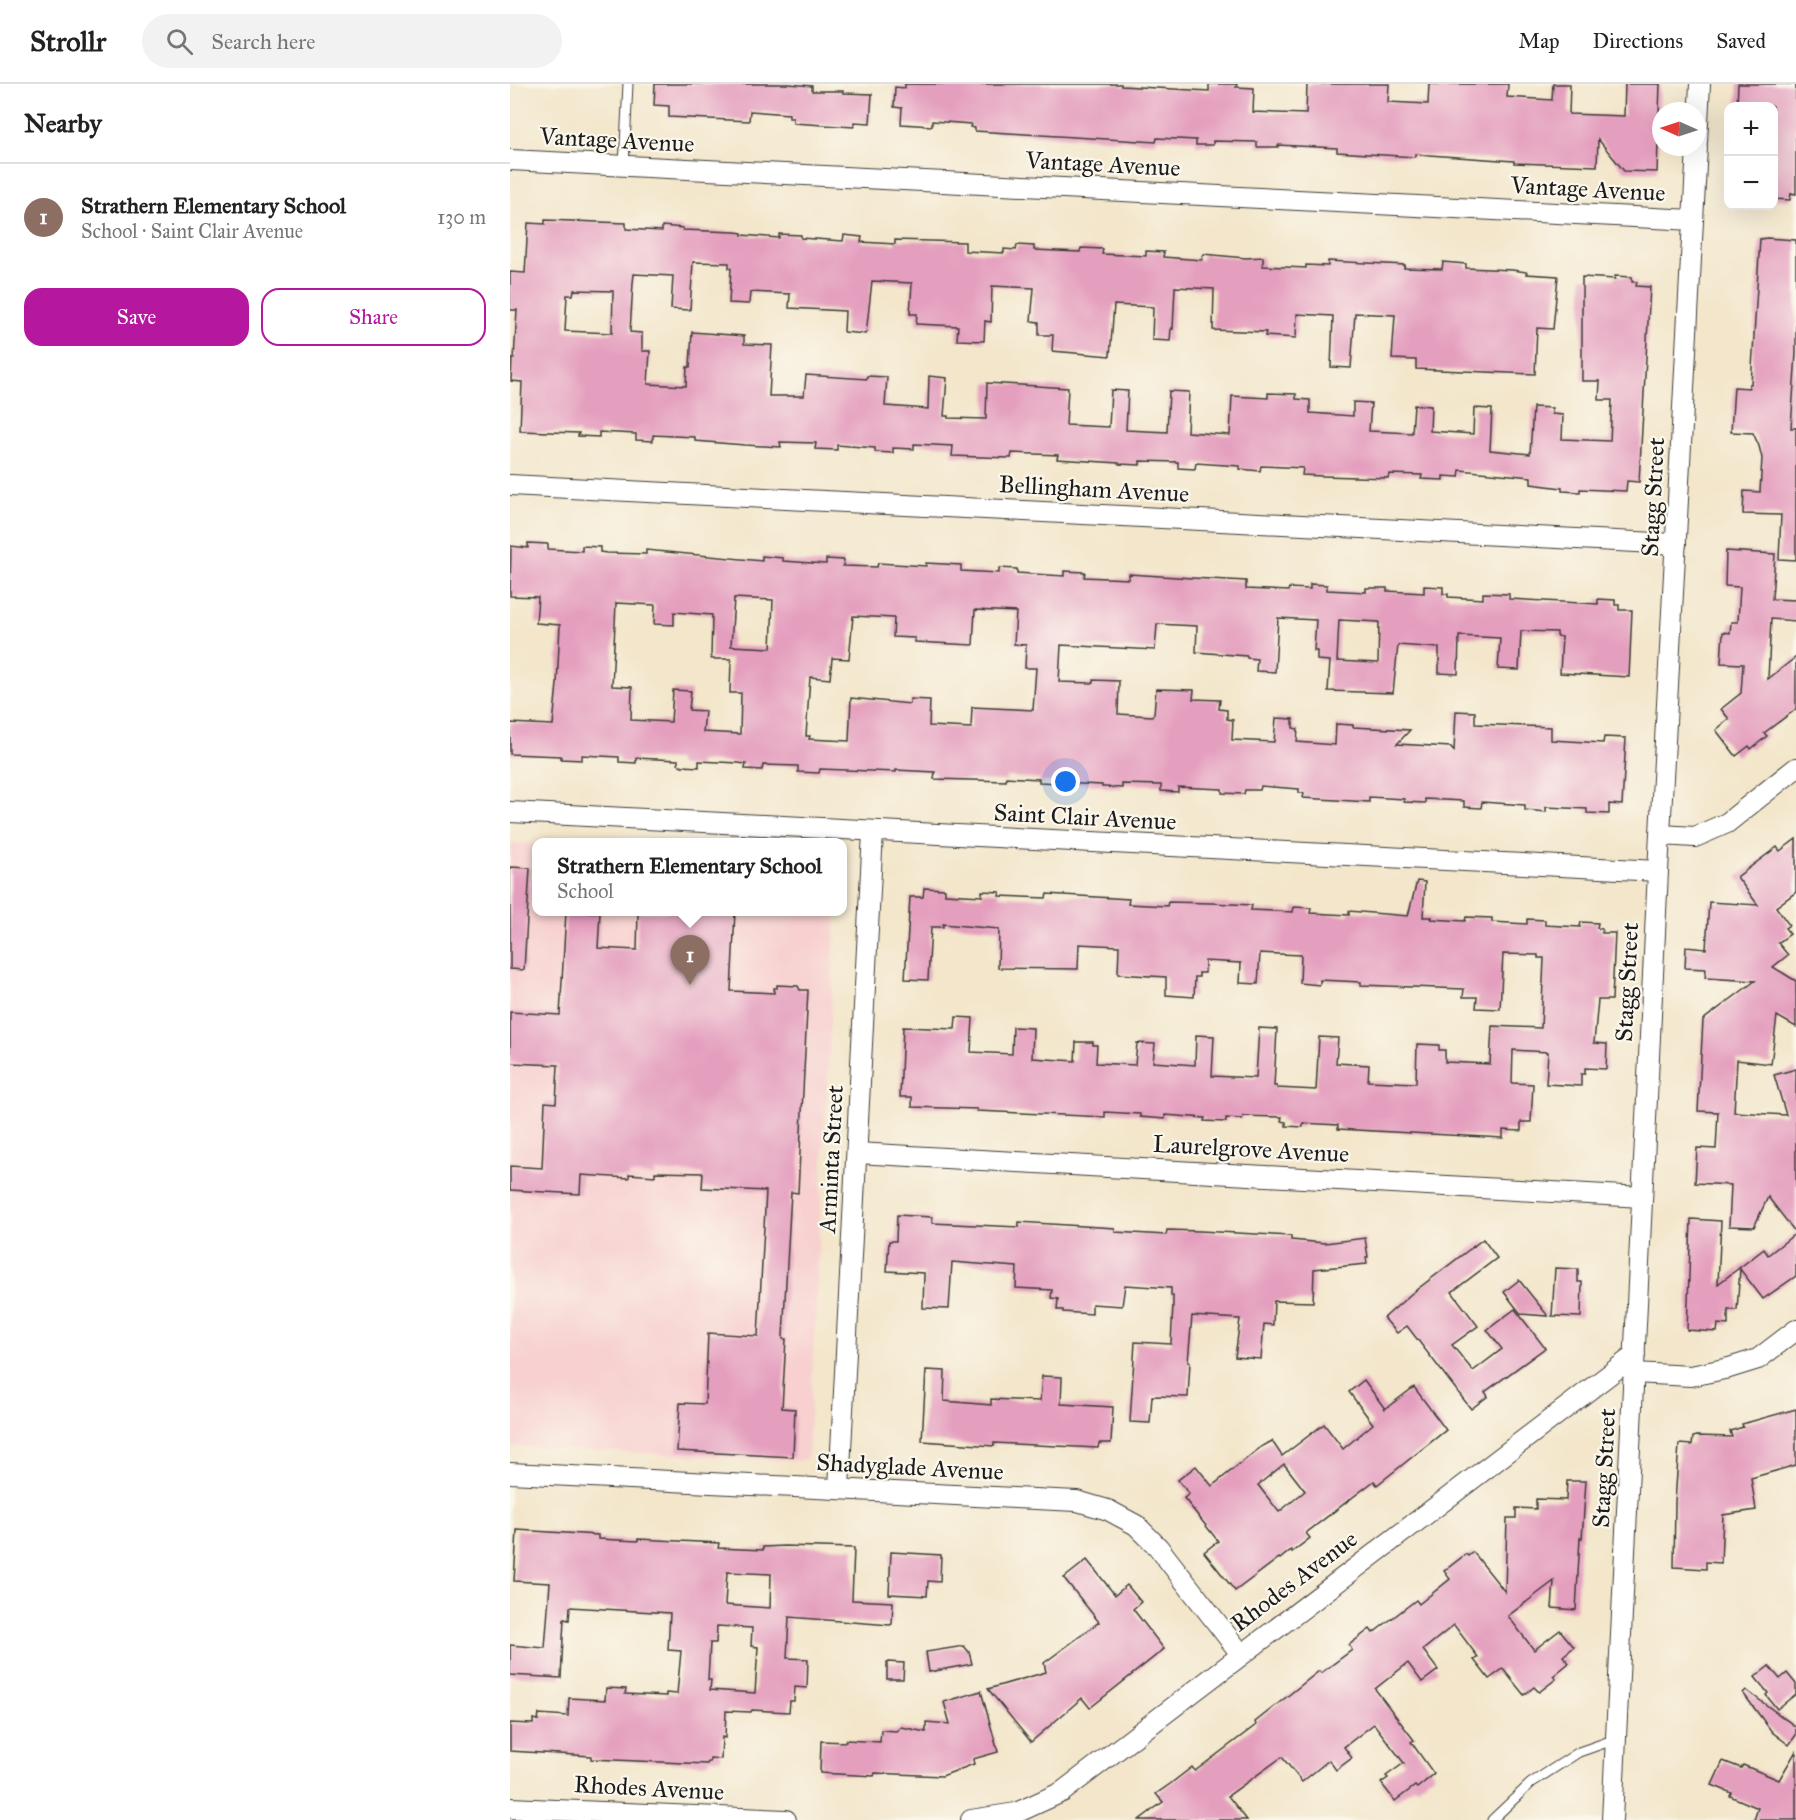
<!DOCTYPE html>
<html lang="en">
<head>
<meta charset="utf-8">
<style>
  body { margin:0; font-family:"IM FELL Great Primer",serif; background:#f2f2f2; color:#222 }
  .controls { position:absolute; right:18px; top:18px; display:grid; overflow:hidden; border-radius:12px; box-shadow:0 6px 24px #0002 }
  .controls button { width:54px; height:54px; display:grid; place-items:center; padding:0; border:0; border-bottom:2px solid #e0e0e0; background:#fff; color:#222; font:30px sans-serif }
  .compass { position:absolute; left:1142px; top:18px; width:54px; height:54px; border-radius:50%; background:#fff; box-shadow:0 6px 24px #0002; rotate:273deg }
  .you { position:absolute; left:556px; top:698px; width:21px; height:21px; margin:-15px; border:4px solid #fff; border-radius:50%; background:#1a73e8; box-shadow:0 0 0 9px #1a73e833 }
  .badge { display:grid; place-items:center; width:39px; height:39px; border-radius:50%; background:#b5179e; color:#fff; font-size:20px; font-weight:700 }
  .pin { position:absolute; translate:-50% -50px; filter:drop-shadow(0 2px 3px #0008) }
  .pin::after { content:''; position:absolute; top:32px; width:21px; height:18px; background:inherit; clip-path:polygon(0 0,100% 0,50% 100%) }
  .popup { position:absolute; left:22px; top:754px; width:315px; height:78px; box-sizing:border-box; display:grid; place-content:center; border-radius:12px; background:#fff; filter:drop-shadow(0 2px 4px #0005); font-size:20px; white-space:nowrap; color:#767676 }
  .popup b { font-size:22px; color:#222 }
  .popup::after { content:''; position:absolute; left:50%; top:100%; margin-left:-12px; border:12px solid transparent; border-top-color:#fff }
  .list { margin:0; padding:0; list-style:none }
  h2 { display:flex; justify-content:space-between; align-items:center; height:78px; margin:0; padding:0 24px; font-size:26px }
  h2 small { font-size:20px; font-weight:400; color:#767676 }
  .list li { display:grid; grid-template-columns:39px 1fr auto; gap:18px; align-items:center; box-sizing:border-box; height:108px; padding:0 24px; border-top:2px solid #e0e0e0 }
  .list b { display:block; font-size:22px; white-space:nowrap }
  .list p { margin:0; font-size:20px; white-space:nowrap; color:#767676 }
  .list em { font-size:20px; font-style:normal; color:#767676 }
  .actions { display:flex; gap:12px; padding:18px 24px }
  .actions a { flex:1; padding:14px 0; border:2px solid #b5179e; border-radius:18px; text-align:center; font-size:21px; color:#b5179e }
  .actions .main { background:#b5179e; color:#fff }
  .icon { flex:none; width:33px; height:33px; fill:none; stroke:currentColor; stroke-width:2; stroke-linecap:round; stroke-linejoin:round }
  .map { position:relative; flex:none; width:1286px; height:1736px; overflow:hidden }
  header { display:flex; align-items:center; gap:36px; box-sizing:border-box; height:84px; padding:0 30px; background:#fff; border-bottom:2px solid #e0e0e0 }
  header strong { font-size:28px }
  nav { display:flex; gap:33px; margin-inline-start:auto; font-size:21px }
  .search { width:420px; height:54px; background:#f2f2f2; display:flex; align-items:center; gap:15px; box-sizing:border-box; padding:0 21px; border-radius:33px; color:#767676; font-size:22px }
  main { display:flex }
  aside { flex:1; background:#fff }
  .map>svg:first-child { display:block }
</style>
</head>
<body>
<header>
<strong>Strollr</strong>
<div class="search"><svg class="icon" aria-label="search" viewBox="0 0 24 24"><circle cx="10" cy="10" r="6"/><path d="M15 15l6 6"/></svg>Search here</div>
<nav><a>Map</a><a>Directions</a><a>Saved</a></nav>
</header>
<main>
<aside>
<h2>Nearby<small></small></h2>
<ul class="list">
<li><span class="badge" style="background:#8d6e63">1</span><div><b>Strathern Elementary School</b><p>School · Saint Clair Avenue</p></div><em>130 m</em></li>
</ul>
<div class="actions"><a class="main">Save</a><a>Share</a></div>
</aside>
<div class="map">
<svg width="1286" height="1736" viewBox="0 0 1286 1736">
  <rect width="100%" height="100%" fill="#fbf7ec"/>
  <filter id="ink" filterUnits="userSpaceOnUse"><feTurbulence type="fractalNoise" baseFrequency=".0167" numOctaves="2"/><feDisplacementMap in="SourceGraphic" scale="12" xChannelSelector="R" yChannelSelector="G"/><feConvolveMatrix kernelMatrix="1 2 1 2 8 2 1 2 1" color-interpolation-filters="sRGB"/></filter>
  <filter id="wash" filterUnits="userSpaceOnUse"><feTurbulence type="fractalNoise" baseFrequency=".008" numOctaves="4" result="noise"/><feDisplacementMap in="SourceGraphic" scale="24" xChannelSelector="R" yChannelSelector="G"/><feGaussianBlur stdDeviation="1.35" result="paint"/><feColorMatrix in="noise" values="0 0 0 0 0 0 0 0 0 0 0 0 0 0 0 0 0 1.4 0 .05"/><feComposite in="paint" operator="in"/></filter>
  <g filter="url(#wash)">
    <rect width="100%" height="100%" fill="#f3e6cb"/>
    <polygon fill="#f7d0cf" points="0,759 27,760 27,828 326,828 298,1370 295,1375 290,1377 0,1362"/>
    <g id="blocks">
      <g fill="#e49ebe" fill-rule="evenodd">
        <polygon points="145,0 279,0 302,2 302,7 333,7 333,9 362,10 360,39 344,38 344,43 283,39 283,34 279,34 279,30 240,27 239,37 159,33 159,22 144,21"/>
        <polygon points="395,0 611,0 611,2 699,7 699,0 727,0 726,3 744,4 743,28 796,30 797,0 879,0 878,18 918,20 919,0 998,0 997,13 1042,16 1043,0 1060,0 1059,30 1114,32 1115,0 1150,0 1147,88 1114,87 1088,55 1087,82 1004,79 1004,77 905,70 905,73 827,68 827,64 768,61 768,63 747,63 747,58 703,57 703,61 686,61 686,56 647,54 646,58 531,51 465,47 465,44 460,43 461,40 422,37 422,42 391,40 392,24 384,23 385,3 395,4"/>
        <polygon points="1228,0 1286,0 1286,110 1281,109 1280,116 1263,115 1263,22 1227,22"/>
        <path d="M35,136l81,3v6l36,2v-5l21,2v2l52,2 7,1v2l37,3v-4l22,1v3l42,3 1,-6 18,2 -1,5 34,2v-4l70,2v9l39,2v-4l12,1 1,-5 17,1v4l46,2 1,-4 22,1 -1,5 44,2v-5l18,1 -1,5 39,3 1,-6 43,4 17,-1v9l43,2v-3l22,1v-5l77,4 -1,3 38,1 1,-7 23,2v4l46,2 15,2 -1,2 32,2 -5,53 -16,-1 -2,46 -119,-5v-9l-24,-1 3,-44 -40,-2 -4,55 -20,-1 2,-51 -36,-2 -1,24 -31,-2 1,-4 -53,-2 1,-41 -39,-2 -2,42 -2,-1 -1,13 -18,-1 1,-33 -39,-2 -4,51 -58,-5 1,-16h-14v-13l-8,-1 3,-33 -42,-2 -1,36 -6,-1 -1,20 -27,-1 1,-14 -42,-2 1,-10h-7l2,-31 -40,-2 -6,53 -22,-2 1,-21 -56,-3 1,-14 -40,-2 -1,12 -20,-1 2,-35h-2v-5l-36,-1 -3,48 -19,-1 2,-33 -39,-2 -1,9 -3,49 12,1v18h8l-2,33 38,2 1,-19h3l2,-35 52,4v8l28,1 -3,51h35l2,-21 61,4v-3l20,1 -2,29 43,3 1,-33 18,2 -3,38h4v2l38,1 1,-36 81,5 -2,37 43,2 2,-37 17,1 -2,39 41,2 2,-41 20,1 -2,40 43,3 2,-39 36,2v-5l28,1v5l14,1v13l43,3v-14l18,1 -2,28 43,2 2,-28 17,1 -1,25 43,3 1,-26 18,1 -2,41 40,4 3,-47 19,1v6l11,1 -1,24 48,2 2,-41h-13l1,-19h-18v-104l33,2v-3l17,1v5h5l-1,4 14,1 -11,195 -12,-1 -1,10 -46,-2v3l-18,-1v-3l-31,-4v-7l-71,-7 -1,7 -16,-1v4l-22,-1 1,-4 -33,-1 -1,4 -65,-2 -21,-1 1,-7 -42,-2 -1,5 -20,-2v-3l-44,-3 -1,6 -17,-1v-6l-38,-1v4l-21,-1v-1l-62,-4 1,-4 -46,-2 -1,5 -59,-2 1,-10 -39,-2v5l-21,-1v5l-18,-1v-4l-38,-3v5l-22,-1 1,-6 -36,-1 1,5 -36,-2 -50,-4v-4l-42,-2v6l-17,-1v-6l-37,-2v5l-21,-1 1,-3 -59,-2 2,-49 -11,-1 1,-22h2l3,-49h-7v-38l15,1 3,-50 17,1zM64,206l39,1 -1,42 -47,-2 2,-36h6z"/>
        <polygon points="1257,154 1286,156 1286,269 1281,344 1286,344 1286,476 1269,475 1271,431 1233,430 1234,407 1250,408 1252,374 1249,362 1243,349 1221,348 1224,303 1239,304 1239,300 1241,300 1250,155"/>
        <path d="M18,459l20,1v5l34,2v-5l18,1v5l7,1 39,1v-4l116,11v-5l21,2v3l43,3v-5l18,1 -1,6 34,1 1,-4 48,3v-3l35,2v6l38,2v-5l18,1v4l47,3v-5l21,1 -1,5 45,2v-5l63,4 54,3v8l42,2 1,-3 21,1v-5l17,1v5l39,2v-4h21v3l37,2v-7l19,1v7h5v3l35,2v-6l26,1v5l89,5v-5l17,1v5h4v5h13l-3,67 -69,-4 2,-36 -5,-1v-4l-36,-1 -2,39 -21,-1 2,-31 -41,-2 -1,38 -19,-1v-25l-41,-3 -5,48 -65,-2 2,-30 -13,-1v-9h-3l2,-31 -38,-2 -3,54 -19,-1 1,-12 -10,-1v-2l-51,-4 1,-26 -40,-2 -2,26 -94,-5 -2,37 34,1v-3l26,1 -1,33 34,2 2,-2 2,-25 38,1 -1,9 27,1 -1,9 8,1v9l6,1 -1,20 42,2 2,-24 17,1v9l5,1 -1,13 38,3 1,-21 17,1v2l57,3 -13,14 54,3 3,4 2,-40 19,1v12l76,3v13l52,3 1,-6 22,1 -4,67 -13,-1v10l-22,-1v-4l-41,-2v5l-21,-2v-5l-43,-3 -1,6 -17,-1v-6l-39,-2v4l-21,-1v-3l-35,-2v5l-66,-4 1,-5h-5v-4l-38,-3 -1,4h-15l-1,4 -22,-1v-4l-44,-2v5l-17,-1v-6l-39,-1v4l-17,-1h-3v-2l-63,-3v-3l-33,-2v4l-72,-2 1,-7 -39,-2v2l-76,-3 -1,4 -21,-1v-6l-35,-1 -1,5 -17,-1 1,-5 -8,-1 -39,-2v6l-17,-1 -4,-2v-4l-42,-2v5l-17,-1v-5l-37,-2v5l-21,-1v-3l-51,-2v-31l43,2 4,-41 3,-59 -24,-2 2,-26 -28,-1 1,-50 17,2zM224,514l39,2 -2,48 -40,-2zM106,519l39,2 -1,19 20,1v-13l38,3 -1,44h20l-1,34h11l-1,41 -37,-2 2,-21 -16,-1 2,-19 -18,-1 -2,32 -40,-2 1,-33 -20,-1zM465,526l41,2 -2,32 12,1 -1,23h11l-3,42 -61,-3 -1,21 -42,-2 1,-26 -20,-1v5l-59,-6 -2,43 -40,-2 1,-3h-4l4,-59 20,2 2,-21 17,1 4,-43 41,2 -1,19 22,1v4l58,3zM829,536l40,2 -1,41 -41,-2z"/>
        <polygon points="1216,467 1265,470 1262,515 1286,516 1286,537 1261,535 1258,595 1286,573 1286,625 1254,649 1257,652 1241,665 1239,662 1226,672 1206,646 1219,635 1211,625 1231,609 1233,580 1211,579 1213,548 1220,549 1221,538 1228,538 1230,503 1215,502"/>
        <polygon points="1286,755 1286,808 1266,823 1279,841 1275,844 1280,850 1268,859 1278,871 1263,883 1286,897 1286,943 1267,932 1261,980 1227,976 1224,1028 1276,1031 1264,991 1286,985 1286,1149 1258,1113 1244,1143 1219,1142 1221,1101 1185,1099 1187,1064 1206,1065 1208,1028 1188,1027 1193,936 1245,897 1195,894 1196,885 1175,884 1176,863 1196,865 1199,818 1248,821 1227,793 1267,763 1270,767"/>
        <polygon points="0,783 20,784 14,886 0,885"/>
        <polygon points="907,797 915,798 913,833 922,833 921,835 955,837 956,833 982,834 982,838 1017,840 1017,835 1035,836 1035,841 1070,843 1071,838 1088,839 1087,844 1092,845 1092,849 1105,849 1102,916 1088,916 1084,959 1097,960 1096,985 1075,984 1075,990 1071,990 1071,1002 1036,1000 1038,968 1003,966 1002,999 1023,1000 1021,1038 1011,1038 1011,1047 993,1046 993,1054 828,1045 828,1041 793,1039 793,1043 776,1042 776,1038 771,1037 772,1033 733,1032 732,1035 716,1034 716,1038 694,1037 695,1034 655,1031 655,1035 630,1033 630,1030 595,1028 595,1033 511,1029 467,1027 467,1025 402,1023 402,1013 390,1013 393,943 445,945 446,933 463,934 461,968 502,970 503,943 523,944 522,974 565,977 566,958 583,958 583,961 587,961 586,979 625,981 627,959 645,960 643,978 685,981 686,951 704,952 702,992 746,994 749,944 767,945 764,1002 767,1002 767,1004 806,1006 809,953 828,954 826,979 859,981 858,997 906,999 907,960 929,961 929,966 935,966 935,978 980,980 982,942 1031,944 1034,874 1028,874 1028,871 993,870 990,925 966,924 967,913 953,913 954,905 851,901 851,898 810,896 810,901 790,899 791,871 750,869 748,900 730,899 731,879 695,877 695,889 689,889 689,893 685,893 684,913 656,911 656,893 608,890 609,862 569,860 568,885 488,884 489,845 433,840 433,843 421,843 418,896 395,895 400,813 413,813 414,804 435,805 435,810 472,812 472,807 490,808 489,812 536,814 537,810 619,815 618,820 657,822 658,818 701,819 742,821 741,826 783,828 784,823 801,824 800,829 839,831 839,827 898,832"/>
        <polygon points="56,828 90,828 88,864 127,866 128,828 225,828 221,907 264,909 264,904 267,904 267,901 288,902 290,906 298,906 288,1109 281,1108 273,1252 273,1255 276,1255 272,1324 285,1325 283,1373 167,1367 170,1319 195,1320 198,1249 248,1252 256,1107 192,1104 193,1089 145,1088 145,1092 119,1090 119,1094 71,1091 70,1110 0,1106 0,1082 32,1084 35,1018 46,1019 48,981 0,979 0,928 50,931"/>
        <polygon points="387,1131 422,1133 422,1139 509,1143 509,1138 605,1144 605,1148 656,1151 657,1146 690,1147 781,1152 781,1156 815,1159 855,1154 858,1173 856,1173 857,1180 804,1185 803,1218 764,1217 763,1241 754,1240 751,1275 725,1273 730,1235 682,1232 678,1278 680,1278 678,1313 642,1312 640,1339 620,1338 625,1258 661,1260 663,1220 663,1212 661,1212 661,1204 615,1201 612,1222 582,1220 582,1230 553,1228 553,1226 547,1226 548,1215 541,1214 542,1206 506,1204 507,1183 442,1178 439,1225 413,1224 414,1189 377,1187 379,1157 386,1157"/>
        <polygon points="1181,1135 1211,1137 1208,1200 1254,1165 1258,1171 1286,1149 1286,1192 1253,1215 1230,1185 1227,1226 1218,1226 1218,1241 1208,1240 1207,1248 1177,1246"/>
        <polygon points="973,1155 987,1174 942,1208 968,1242 942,1261 963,1287 992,1265 977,1246 1005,1225 1035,1264 975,1308 978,1312 961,1325 897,1242 887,1249 874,1234 901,1210"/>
        <polygon points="1045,1184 1068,1185 1068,1198 1072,1198 1071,1233 1042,1232"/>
        <polygon points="1009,1196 1038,1232 1011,1230 994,1208"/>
        <polygon points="416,1286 435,1287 434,1317 481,1321 481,1315 530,1317 532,1292 552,1293 551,1320 603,1323 601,1359 589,1359 588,1364 484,1359 484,1362 412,1357"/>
        <path d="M854,1296l21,29 29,-22 32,43 -69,55 -3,-4 -68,52 4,5 -18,14 -1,-2 -11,9 -1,-1 -44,33 -31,-39 14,-11 -34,-43 5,-4 -11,-14 18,-14 16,20 49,-39 11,-6 10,15 42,-32 19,25 30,-25 -24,-32zM774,1380l21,27 -26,21 -21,-27z"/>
        <polygon points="1286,1325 1286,1381 1241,1394 1246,1426 1213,1431 1211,1479 1196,1478 1196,1485 1164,1483 1165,1418 1169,1360 1182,1361 1183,1353 1187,1352 1222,1353 1220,1347 1233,1343 1232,1340"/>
        <polygon points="1057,1397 1076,1397 1072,1455 1070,1454 1066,1526 1042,1524 1044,1497 998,1532 1024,1566 1050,1546 1064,1563 1053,1572 1059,1579 1043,1592 1046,1595 1029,1608 1024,1603 1014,1611 993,1585 979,1595 964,1576 968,1573 944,1541 913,1566 928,1586 912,1598 898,1579 865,1605 904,1656 901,1658 924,1690 907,1704 905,1702 885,1717 871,1699 878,1694 876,1692 894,1679 864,1640 834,1663 842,1674 826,1686 819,1676 792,1698 772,1673 718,1712 737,1736 629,1736 653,1718 646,1710 660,1700 682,1683 685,1687 746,1641 745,1638 809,1587 811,1589 842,1566 839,1561 860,1545 863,1549 906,1516 909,1520 940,1495 934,1487 956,1470 958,1472 963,1468 995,1508 997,1434 1006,1434 1006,1424 1026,1425 1026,1415 1056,1416"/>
        <path d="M7,1446l81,5v4l40,2v-2l81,4 -1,5 45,2v-3l22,-1 69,2 -2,52 41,2 -1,22 -2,1 -101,-8 -2,41 21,1 -1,29 -12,-1 -1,14h-4l-1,11 -37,-2 -1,2 -25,-1 -1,27 -3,-1 -1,22 -11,-1v4h-2l-1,2 -116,-5v-3l-81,-5v-28l23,1v-5l5,1 1,-6 29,2 1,-18 36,2 1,-12 20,1 -1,5 41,2v-3l11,1 4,-43 -13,-1 2,-37 -100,-6 -1,13 -5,-1 -3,59 -51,-3v-30l35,3 5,-65 -36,-2zM217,1488l44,2 -1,34 -45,-3zM207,1542l35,2 -1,18 7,1 -3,46 -45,-3 1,-10h-3l2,-37h6z"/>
        <polygon points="381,1468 431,1471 430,1498 418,1497 417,1512 379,1510"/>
        <polygon points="577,1476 605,1511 617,1501 631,1518 623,1525 654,1565 580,1624 572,1614 521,1658 478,1605 536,1588 534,1579 589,1538 554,1494"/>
        <polygon points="454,1562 459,1568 462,1580 419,1588 416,1568"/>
        <polygon points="377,1578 394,1579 393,1595 377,1595"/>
        <polygon points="1259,1582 1270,1595 1277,1589 1286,1600 1286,1610 1267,1625 1256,1611 1258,1609 1245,1593"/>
        <polygon points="1236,1606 1286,1643 1286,1651 1279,1661 1262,1648 1233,1609"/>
        <polygon points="471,1607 488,1668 463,1675 464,1680 432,1692 365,1689 364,1692 310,1689 311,1657 336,1658 336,1656 370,1658 371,1646 386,1647 391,1643 416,1648 416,1638 440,1640 434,1618"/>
        <polygon points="1286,1667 1286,1736 1244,1736 1248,1724 1220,1712 1222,1709 1202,1701 1213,1677 1231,1684 1233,1681 1269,1696"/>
      </g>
    </g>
  </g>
  <g filter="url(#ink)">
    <use href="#blocks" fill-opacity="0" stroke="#3c3a36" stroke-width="1.5"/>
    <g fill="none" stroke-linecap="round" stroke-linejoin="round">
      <g stroke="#3c3a36" stroke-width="11">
        <g id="service">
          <polyline points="114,82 118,0"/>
          <polyline points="982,1736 1021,1699 1069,1668 1106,1655"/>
        </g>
      </g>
      <g stroke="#3c3a36" stroke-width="22">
        <g id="minor">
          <polyline points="1187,58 1190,0"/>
          <polyline points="0,76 1183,136"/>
          <polyline points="0,401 1166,460"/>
          <polyline points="0,728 1148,787"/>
          <polyline points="1151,751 1185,753 1217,739 1286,684"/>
          <polyline points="347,1069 1132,1113"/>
          <polyline points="1124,1289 1181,1292 1219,1284 1248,1275 1286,1246"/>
          <polyline points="0,1389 567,1417 598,1426 626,1441 648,1463 731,1570"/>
          <polyline points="329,1404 363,748"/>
          <polyline points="0,1724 276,1736"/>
          <polyline points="461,1736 506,1729 552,1708 1125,1271"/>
          <polyline points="1102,1736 1148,787 1187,63"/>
        </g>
      </g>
      <use href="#service" stroke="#fff" stroke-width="9"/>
      <use href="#minor" stroke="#fff" stroke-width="20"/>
    </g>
  </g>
  <g text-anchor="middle" stroke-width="4.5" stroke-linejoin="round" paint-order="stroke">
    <g font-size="24" fill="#1c1c1c" stroke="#fbf7ec">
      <text transform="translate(107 56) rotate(3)" y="8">Vantage Avenue</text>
      <text transform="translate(593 80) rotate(3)" y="8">Vantage Avenue</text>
      <text transform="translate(1078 105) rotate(3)" y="8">Vantage Avenue</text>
      <text transform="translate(584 405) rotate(3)" y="8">Bellingham Avenue</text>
      <text transform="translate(1143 413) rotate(-87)" y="8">Stagg Street</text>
      <text transform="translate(575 733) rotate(3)" y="8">Saint Clair Avenue</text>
      <text transform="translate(1117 898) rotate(-87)" y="8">Stagg Street</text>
      <text transform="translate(741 1065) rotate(3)" y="8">Laurelgrove Avenue</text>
      <text transform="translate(321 1075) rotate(-87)" y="8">Arminta Street</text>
      <text transform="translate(400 1383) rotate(3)" y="8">Shadyglade Avenue</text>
      <text transform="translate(1094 1384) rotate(-87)" y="8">Stagg Street</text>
      <text transform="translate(784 1497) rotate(-37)" y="8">Rhodes Avenue</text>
      <text transform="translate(139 1704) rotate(3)" y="8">Rhodes Avenue</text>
    </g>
  </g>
</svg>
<div class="controls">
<button>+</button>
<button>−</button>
</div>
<svg class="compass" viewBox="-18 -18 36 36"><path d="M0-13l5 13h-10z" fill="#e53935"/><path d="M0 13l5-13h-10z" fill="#767676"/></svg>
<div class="you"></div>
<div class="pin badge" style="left:180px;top:901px;background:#8d6e63">1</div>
<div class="popup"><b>Strathern Elementary School</b>School</div>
</div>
</main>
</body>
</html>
